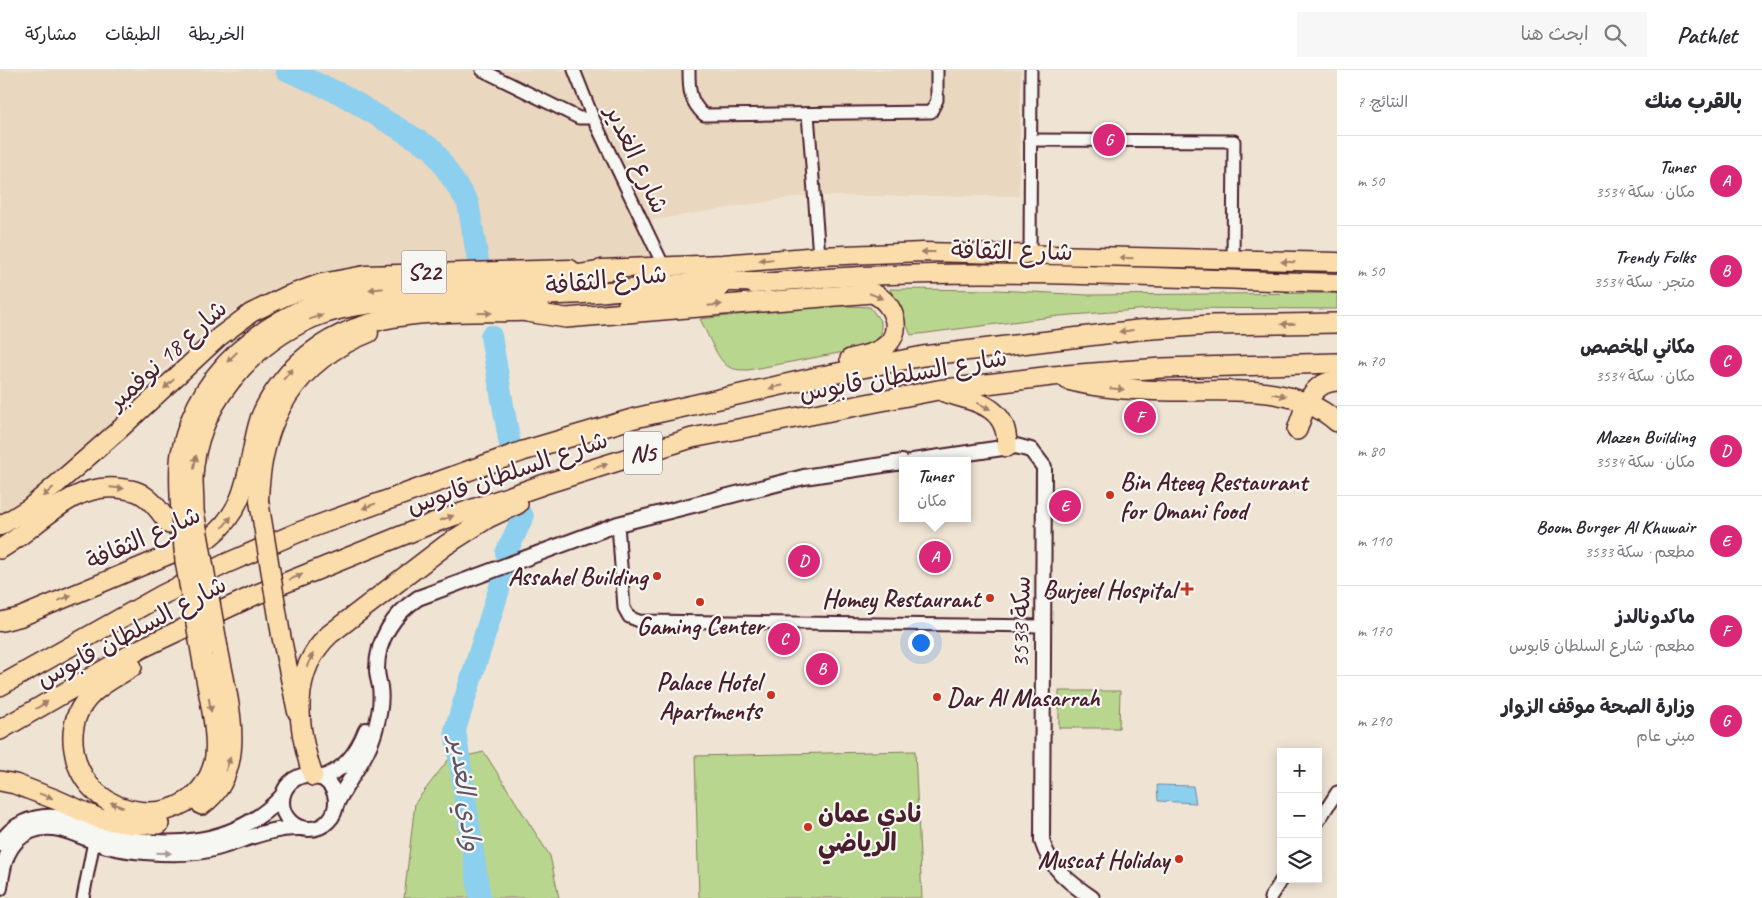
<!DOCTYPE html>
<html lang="ar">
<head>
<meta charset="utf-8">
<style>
  body { margin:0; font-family:Caveat,"Playpen Sans Arabic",sans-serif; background:#f7f7f7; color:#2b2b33; direction:rtl }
  .controls { position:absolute; right:15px; bottom:15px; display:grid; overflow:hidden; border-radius:0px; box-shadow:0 2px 12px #0003 }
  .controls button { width:45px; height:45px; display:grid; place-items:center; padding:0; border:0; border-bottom:1px solid #e1e1e2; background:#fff; color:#2b2b33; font:25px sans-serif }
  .you { position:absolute; left:920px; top:572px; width:18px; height:18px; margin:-12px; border:4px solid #fff; border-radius:50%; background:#1a73e8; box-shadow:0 0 0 8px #1a73e833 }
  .badge { display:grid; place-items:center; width:32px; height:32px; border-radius:50%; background:#db2777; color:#fff; font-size:16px; font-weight:700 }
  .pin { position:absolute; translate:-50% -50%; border:2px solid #fff; box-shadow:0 1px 5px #0006 }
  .popup { position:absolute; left:899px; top:387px; width:72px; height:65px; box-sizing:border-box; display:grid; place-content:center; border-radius:0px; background:#fff; filter:drop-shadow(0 1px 4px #0005); font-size:16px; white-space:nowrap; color:#7c7c81 }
  .popup b { font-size:19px; color:#2b2b33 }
  .popup::after { content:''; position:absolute; left:50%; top:100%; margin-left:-10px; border:10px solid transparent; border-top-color:#fff }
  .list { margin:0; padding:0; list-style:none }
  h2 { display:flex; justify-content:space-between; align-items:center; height:65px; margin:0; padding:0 20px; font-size:21px }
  h2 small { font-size:16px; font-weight:400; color:#7c7c81 }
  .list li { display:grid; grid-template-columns:32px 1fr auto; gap:15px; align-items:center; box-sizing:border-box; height:90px; padding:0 20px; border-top:1px solid #e1e1e2 }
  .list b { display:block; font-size:19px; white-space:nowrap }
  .list p { margin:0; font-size:16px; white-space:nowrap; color:#7c7c81 }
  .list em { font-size:16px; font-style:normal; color:#7c7c81 }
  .icon { flex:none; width:28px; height:28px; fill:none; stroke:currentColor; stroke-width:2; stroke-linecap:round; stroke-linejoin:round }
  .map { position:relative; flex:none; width:1337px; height:828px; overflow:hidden; direction:ltr }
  header { display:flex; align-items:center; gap:30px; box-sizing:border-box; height:70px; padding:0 25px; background:#fff; border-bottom:1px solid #e1e1e2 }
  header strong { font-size:24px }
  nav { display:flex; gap:28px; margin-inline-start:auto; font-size:18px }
  .search { width:350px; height:45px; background:#f7f7f7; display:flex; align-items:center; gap:12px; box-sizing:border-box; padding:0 18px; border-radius:0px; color:#7c7c81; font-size:19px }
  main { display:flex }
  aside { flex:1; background:#fff }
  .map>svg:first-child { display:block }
</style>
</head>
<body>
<header>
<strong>Pathlet</strong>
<div class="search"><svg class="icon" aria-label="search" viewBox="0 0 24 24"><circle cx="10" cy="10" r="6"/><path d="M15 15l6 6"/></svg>ابحث هنا</div>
<nav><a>الخريطة</a><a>الطبقات</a><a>مشاركة</a></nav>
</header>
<main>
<aside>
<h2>بالقرب منك<small>النتائج: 7</small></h2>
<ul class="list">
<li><span class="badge">A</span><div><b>Tunes</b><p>مكان · سكة 3534</p></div><em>50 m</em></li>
<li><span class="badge">B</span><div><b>Trendy Folks</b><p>متجر · سكة 3534</p></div><em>50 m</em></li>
<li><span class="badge">C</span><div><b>مكاني المخصص</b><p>مكان · سكة 3534</p></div><em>70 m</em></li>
<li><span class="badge">D</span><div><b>Mazen Building</b><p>مكان · سكة 3534</p></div><em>80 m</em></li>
<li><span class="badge">E</span><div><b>Boom Burger Al Khuwair</b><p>مطعم · سكة 3533</p></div><em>110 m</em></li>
<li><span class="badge">F</span><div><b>ماكدونالدز</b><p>مطعم · شارع السلطان قابوس</p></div><em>170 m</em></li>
<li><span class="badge">G</span><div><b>وزارة الصحة موقف الزوار</b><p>مبنى عام</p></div><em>290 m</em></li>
</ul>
</aside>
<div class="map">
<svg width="1337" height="828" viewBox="0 0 1337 828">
  <rect width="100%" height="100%" fill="#efe4d4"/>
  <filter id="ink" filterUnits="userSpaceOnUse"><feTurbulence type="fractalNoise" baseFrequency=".02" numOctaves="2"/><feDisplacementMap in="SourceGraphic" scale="10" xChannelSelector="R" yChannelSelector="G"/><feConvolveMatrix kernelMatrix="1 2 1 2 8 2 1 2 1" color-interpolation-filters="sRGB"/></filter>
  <g filter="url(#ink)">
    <polygon fill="#ead7bf" points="0,0 1021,0 1019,126 802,126 654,150 640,154 650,184 643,191 390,195 334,199 278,217 236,239 210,257 177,286 64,400 0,451"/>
    <g fill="#b9d68e" stroke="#827a5c">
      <polygon points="890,219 997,220 1087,225 1337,223 1337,239 1162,238 1059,246 911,265"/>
      <path d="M826,235l44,2 11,15v12l-10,13 -123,23c-6,0 -14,0 -19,-3 -12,-7 -22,-35 -29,-48z"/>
      <polygon points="1059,621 1120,621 1119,658 1059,658"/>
      <polygon points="915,681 922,828 699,828 695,686"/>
      <polygon points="484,682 550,786 559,828 404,828 415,733 448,690"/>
    </g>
    <polygon fill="#8dcfee" stroke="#7289a0" points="1157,715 1193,716 1196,733 1158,731"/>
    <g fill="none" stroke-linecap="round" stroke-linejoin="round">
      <g stroke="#8dcfee" stroke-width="22">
        <polyline points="286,0 341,24 433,79 468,133 479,196"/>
        <polyline points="491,266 511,381"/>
        <polyline points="506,483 523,447"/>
        <polyline points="480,828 455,660 503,507"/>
      </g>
      <g stroke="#4a1f2b" stroke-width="15">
        <g id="minor">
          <polyline points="482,0 579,48 593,48"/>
          <polyline points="574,0 593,48 664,197"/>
          <path d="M689,0c0,19 0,31 15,45l227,-3 6,-12v-30"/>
          <polyline points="808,44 819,186"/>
          <polyline points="1030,70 1234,71 1233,191"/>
          <polyline points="1030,185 1031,0"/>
          <polyline points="618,454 624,538 629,547 639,551 1042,556"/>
          <polyline points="1318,752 1337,722"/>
          <polyline points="83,828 94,771"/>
          <polyline points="1270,828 1282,809"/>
        </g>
      </g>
      <g stroke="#4a1f2b" stroke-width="18">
        <g id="tertiary">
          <path d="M913,391l103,-15 15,4 13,17 -2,374c8,27 28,42 50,57"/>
          <circle cx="309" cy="732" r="27"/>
          <path d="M320,708c24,-7 37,-25 46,-48"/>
          <path d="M336,735c12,-26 32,-48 39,-75 4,-13 7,-29 5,-43 -1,-6 -3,-11 -3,-18 0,-30 17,-55 41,-71l200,-74 186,-47 98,-15"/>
          <path d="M0,774c11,-19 33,-29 55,-27 19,2 36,13 54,17 61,17 129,10 173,-38"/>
          <path d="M0,818c3,-23 6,-46 31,-57 26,-11 51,8 76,15 12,3 25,5 38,6 23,2 49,3 72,-4 28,-8 54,-21 84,-20"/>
        </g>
      </g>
      <g stroke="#4a1f2b" stroke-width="21">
        <g id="primary">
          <polyline points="601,199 723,194 819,186 924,182 1337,192"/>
          <path d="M753,214c194,-20 390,-6 584,-1"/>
          <polyline points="627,235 720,218"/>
          <path d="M259,431c2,-78 35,-139 110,-168"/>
          <polyline points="0,456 29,438 57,414 120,359 219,267 251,243 286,226 322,213 365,205 570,199"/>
          <path d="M0,552l20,-5 189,-79c40,-31 37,-69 49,-114 5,-19 19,-38 31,-52 67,-73 163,-56 253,-61"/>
          <polyline points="281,565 297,642"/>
        </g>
      </g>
      <g stroke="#4a1f2b" stroke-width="22">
        <g id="trunk">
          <path d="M643,214c12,-1 23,-3 21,-17"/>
          <path d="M527,242l39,6 306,-25c23,9 34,42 9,56 -9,6 -21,7 -31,10"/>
          <path d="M1068,310c34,9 68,10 103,11 55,1 122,-9 166,31"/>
          <path d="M944,322c32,10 64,13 63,55"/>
          <path d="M1297,360c8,-22 13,-48 40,-49"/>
          <path d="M194,441c0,-12 -1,-23 -1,-34 3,-70 57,-132 119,-159 41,-17 91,-17 134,-19 43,-2 86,-3 128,-5 63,-3 130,-17 192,-11"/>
          <path d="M181,444c-1,-20 -3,-41 0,-61 19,-96 106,-151 196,-165l173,-9 66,-10"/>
          <path d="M0,479c38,-21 70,-66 117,-61 9,1 19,2 26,7 11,7 19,19 26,29"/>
          <path d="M132,597c-16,10 -37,20 -48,36 -10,13 -13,31 -10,47 10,73 121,87 140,12 6,-27 -8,-77 -12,-105"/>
          <polyline points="0,616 162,525 225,494 299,462 523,381 635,348 817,307 923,286 1138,260 1210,255 1337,253"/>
          <polyline points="0,660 142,578 255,525 433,453 545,414 692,368 938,320 1052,306 1162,298 1337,293"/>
          <path d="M313,706c-16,-48 -24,-104 17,-142l116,-89 42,-27 30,-14"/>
          <polyline points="0,711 15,714 57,730 100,749 132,754 159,754"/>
          <path d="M202,735c49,-35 25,-108 16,-157"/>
        </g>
      </g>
      <use href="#minor" stroke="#f6f6f2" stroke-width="11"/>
      <use href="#tertiary" stroke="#f6f6f2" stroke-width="14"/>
      <use href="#primary" stroke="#fbddab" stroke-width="18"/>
      <use href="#trunk" stroke="#fbddab" stroke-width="19"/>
      <g stroke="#4a1f2b" stroke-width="21" stroke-linecap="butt">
        <polyline id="primary-bridge" points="259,431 281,565"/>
      </g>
      <g stroke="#4a1f2b" stroke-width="22" stroke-linecap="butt">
        <g id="trunk-bridge">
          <polyline points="194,441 218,578"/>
          <polyline points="181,444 185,491 202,587"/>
        </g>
      </g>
      <use href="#primary-bridge" stroke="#fbddab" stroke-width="18"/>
      <use href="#trunk-bridge" stroke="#fbddab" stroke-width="19"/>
    </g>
    <defs><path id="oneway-solid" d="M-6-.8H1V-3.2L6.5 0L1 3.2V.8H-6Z" transform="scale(1.25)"/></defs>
    <g fill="#a27e6b">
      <use href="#oneway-solid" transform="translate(928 182) rotate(-180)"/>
      <use href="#oneway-solid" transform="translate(1126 188) rotate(-178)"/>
      <use href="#oneway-solid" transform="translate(766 190) rotate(175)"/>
      <use href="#oneway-solid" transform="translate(1288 192) rotate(-179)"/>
      <use href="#oneway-solid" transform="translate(376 219) rotate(174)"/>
      <use href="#oneway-solid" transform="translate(876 226) rotate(23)"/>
      <use href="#oneway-solid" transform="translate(715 235) rotate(-5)"/>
      <use href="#oneway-solid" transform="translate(485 243) rotate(-2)"/>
      <use href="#oneway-solid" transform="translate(316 247) rotate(-19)"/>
      <use href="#oneway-solid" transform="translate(1288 254) rotate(179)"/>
      <use href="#oneway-solid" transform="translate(1126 261) rotate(173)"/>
      <use href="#oneway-solid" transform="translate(232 287) rotate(135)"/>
      <use href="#oneway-solid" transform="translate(288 304) rotate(-50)"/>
      <use href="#oneway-solid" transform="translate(169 314) rotate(137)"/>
      <use href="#oneway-solid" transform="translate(776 317) rotate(166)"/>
      <use href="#oneway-solid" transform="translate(1117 319) rotate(5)"/>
      <use href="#oneway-solid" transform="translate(1279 325) rotate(9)"/>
      <use href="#oneway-solid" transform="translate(984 336) rotate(27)"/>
      <use href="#oneway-solid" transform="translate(195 392) rotate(-81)"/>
      <use href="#oneway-solid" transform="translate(601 396) rotate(-18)"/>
      <use href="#oneway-solid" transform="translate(117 418) rotate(5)"/>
      <use href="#oneway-solid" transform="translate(48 422) rotate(139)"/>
      <use href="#oneway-solid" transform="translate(369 436) rotate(159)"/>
      <use href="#oneway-solid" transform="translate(447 448) rotate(-19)"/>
      <use href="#oneway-solid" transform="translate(227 452) rotate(-51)"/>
      <use href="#oneway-solid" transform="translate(296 507) rotate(-23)"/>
      <use href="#oneway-solid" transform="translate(65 528) rotate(-23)"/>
      <use href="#oneway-solid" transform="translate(310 590) rotate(-64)"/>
      <use href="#oneway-solid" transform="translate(42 635) rotate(-31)"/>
      <use href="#oneway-solid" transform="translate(210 635) rotate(80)"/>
      <use href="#oneway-solid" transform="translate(228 694) rotate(-71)"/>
      <use href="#oneway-solid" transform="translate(46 726) rotate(20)"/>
      <use href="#oneway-solid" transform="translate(117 735) rotate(-158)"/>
    </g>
    <use fill="#a99598" href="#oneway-solid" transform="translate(164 783) rotate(1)"/>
  </g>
  <g fill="#c8321e" stroke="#f6f6f2" stroke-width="2">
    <circle cx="1110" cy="425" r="5"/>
    <circle cx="657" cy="506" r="5"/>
    <path d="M1184.5 511.5h5v5h5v5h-5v5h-5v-5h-5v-5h5z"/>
    <circle cx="990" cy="528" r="5"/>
    <circle cx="700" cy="532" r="5"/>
    <circle cx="771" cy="625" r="5"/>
    <circle cx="937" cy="627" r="5"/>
    <circle cx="808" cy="757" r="5"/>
    <circle cx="1179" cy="789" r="5"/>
  </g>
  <g text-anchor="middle" stroke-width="4.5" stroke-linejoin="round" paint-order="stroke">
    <g fill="#f6f6f2" stroke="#7e6067" stroke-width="1">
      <rect x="401.5" y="180.5" width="45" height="43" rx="4"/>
      <rect x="624" y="361.5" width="38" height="43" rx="4"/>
    </g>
    <g font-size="24" font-weight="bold" fill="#4a1f2b">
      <text x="424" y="210">S22</text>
      <text x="643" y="391">N5</text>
    </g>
    <g font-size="25" fill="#4a1f2b" stroke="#f6f6f2">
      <text transform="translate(638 89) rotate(65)" y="9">شارع الغدير</text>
      <text transform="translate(1012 180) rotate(1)" y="9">شارع الثقافة</text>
      <text transform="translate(606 209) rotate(-6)" y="9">شارع الثقافة</text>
      <text transform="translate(167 284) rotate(-42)" y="9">شارع 18 نوفمبر</text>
      <text transform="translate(903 304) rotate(-10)" y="9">شارع السلطان قابوس</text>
      <text transform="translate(507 402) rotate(-19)" y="9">شارع السلطان قابوس</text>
      <text transform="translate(143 467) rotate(-24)" y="9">شارع الثقافة</text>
      <text transform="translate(1020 552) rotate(-89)" y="9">سكة 3533</text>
      <text transform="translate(131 561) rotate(-28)" y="9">شارع السلطان قابوس</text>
    </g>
    <g font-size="25" font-weight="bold" fill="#4a1f2b" stroke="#f6f6f2" text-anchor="end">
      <text x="1120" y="420" text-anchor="start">Bin Ateeq Restaurant<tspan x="1120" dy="29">for Omani food</tspan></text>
      <text x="647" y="515">Assahel Building</text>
      <text x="1176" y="528">Burjeel Hospital</text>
      <text x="980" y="537">Homey Restaurant</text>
      <text x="700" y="564" text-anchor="middle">Gaming Center</text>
      <text x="761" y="620">Palace Hotel<tspan x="761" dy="29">Apartments</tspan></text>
      <text x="947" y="636" text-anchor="start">Dar Al Masarrah</text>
      <text x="818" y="752" text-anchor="start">نادي عمان<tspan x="818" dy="29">الرياضي</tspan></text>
      <text x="1169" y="798">Muscat Holiday</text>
    </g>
    <g font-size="26" font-style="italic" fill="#5e5466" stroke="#f6f6f2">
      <text transform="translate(466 724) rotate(83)" y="9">وادي الغدير</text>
    </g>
  </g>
</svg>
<div class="controls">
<button>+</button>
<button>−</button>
<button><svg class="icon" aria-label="layers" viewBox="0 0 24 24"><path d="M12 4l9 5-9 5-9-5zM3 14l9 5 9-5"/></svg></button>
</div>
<div class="you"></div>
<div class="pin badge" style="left:935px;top:487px">A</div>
<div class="popup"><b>Tunes</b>مكان</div>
<div class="pin badge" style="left:822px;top:599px">B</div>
<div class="pin badge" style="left:784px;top:569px">C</div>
<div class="pin badge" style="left:804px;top:491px">D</div>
<div class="pin badge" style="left:1065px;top:436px">E</div>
<div class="pin badge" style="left:1140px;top:347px">F</div>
<div class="pin badge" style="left:1109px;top:70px">G</div>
</div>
</main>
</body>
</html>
